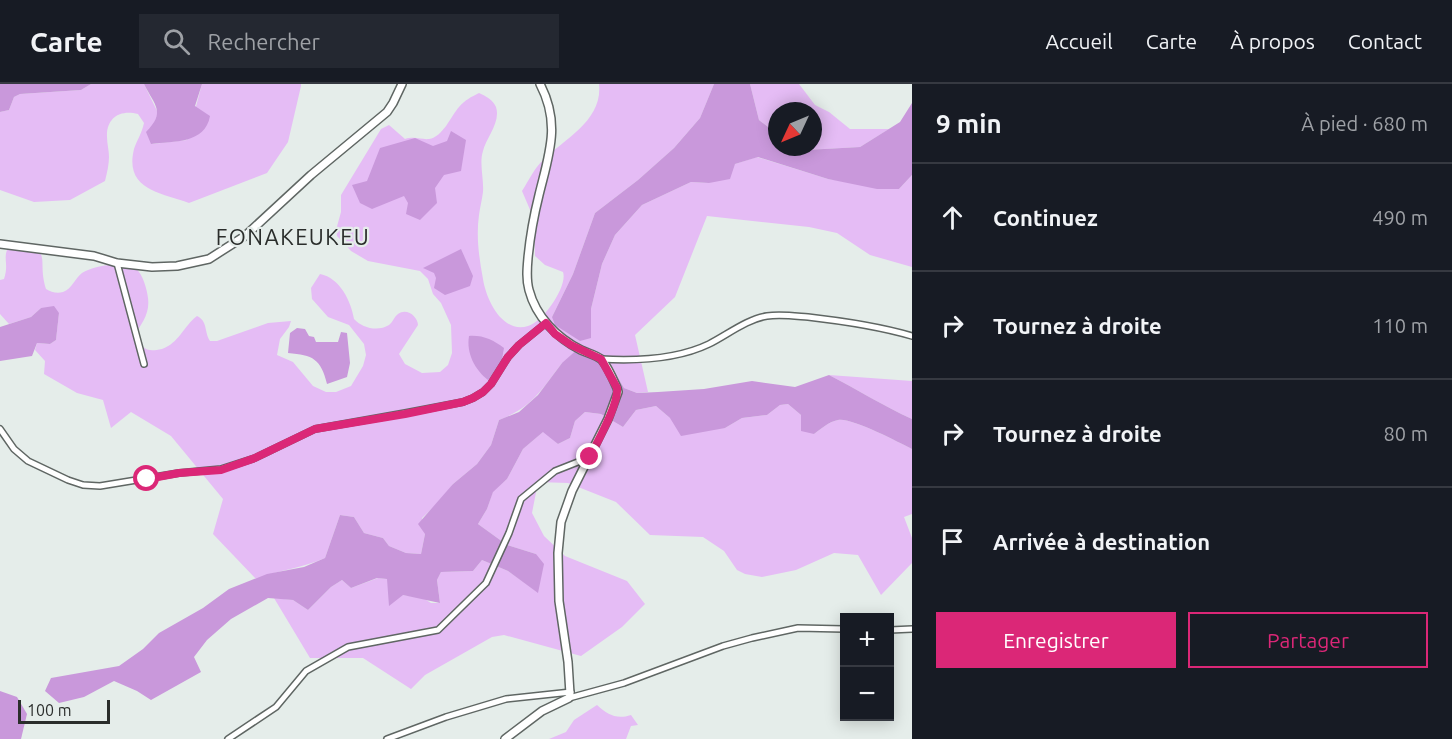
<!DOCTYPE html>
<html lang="fr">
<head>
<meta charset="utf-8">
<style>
  body { margin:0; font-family:Ubuntu,sans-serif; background:#242831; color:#f1f3f6 }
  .controls { position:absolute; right:18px; bottom:18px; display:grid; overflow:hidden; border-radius:0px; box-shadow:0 3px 15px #0003 }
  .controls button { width:54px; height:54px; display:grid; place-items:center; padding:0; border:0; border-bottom:2px solid #363941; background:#171b24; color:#f1f3f6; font:30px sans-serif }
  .compass { position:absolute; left:768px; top:18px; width:54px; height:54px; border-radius:50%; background:#171b24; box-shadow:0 3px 15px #0003; rotate:226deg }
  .scale { position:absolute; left:18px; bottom:15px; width:92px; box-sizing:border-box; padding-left:6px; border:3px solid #2a2d2b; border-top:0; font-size:16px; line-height:21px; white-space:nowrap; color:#2a2d2b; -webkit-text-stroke:4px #e5edea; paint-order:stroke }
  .stop { position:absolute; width:18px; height:18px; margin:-14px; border:4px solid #db2777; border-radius:50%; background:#fff }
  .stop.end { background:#db2777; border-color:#fff; box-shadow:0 2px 6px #0008 }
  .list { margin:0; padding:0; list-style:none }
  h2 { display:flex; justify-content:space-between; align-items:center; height:78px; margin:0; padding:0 24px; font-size:26px }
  h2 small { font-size:20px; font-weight:400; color:#9ea1a6 }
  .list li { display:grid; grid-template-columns:39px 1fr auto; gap:18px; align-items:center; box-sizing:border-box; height:108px; padding:0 24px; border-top:2px solid #363941 }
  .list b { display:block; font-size:22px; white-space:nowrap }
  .list em { font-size:20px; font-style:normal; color:#9ea1a6 }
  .actions { display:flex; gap:12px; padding:18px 24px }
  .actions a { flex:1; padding:14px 0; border:2px solid #db2777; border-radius:0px; text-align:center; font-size:21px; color:#db2777 }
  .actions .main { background:#db2777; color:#fff }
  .icon { flex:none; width:33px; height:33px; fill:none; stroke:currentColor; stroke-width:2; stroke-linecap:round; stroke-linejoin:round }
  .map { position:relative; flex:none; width:912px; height:655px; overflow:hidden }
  header { display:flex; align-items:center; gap:36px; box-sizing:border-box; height:84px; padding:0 30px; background:#171b24; border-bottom:2px solid #363941 }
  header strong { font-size:28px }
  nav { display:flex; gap:33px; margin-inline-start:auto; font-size:21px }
  .search { width:420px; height:54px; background:#242831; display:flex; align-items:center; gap:15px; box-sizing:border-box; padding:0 21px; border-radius:0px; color:#9ea1a6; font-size:22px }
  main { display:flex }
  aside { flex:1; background:#171b24 }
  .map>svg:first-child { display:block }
</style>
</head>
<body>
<header>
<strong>Carte</strong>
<div class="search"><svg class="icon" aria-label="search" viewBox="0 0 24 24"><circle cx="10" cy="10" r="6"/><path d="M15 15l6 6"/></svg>Rechercher</div>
<nav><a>Accueil</a><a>Carte</a><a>À propos</a><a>Contact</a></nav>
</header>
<main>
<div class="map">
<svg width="912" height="655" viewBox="0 0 912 655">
  <rect width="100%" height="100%" fill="#e5edea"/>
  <g fill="#e5bcf5">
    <path d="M91,0h53l14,29 -6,31 35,-4 15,-56h99v2l-13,56 -21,31 -78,30c-28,-10 -65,-13 -55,-54 3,-9 8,-16 10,-26l-6,-9c-18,-5 -32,4 -31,23 0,7 2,13 2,20 0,7 -2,16 -4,24l-35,19 -36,2 -34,-12v-78l9,-2 5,-13 6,-3 61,-4z"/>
    <path d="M599,0h115l-14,34 -26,30 -36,32 -43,33 -22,61 -21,43 39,21v-29l11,-45 13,-29 27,-30 49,-23 18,1 26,-19 22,-7 71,22 71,10 13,-14v92l-42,-12 -33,-22 -28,-6 -102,-11 -32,81 -40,38 13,57 -11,1 -13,-5 -12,-22 -50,-3c-21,27 -29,44 -63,57l-8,25 -14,19 -24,20 -10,14 -21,20 3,16 -4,20 -15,-1 -17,-7 -6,-8 -19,-5 -10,-16 -14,-2 -15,43c-23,10 -46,12 -69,21l-43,-45 10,-35 -52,-63 -40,-24 -20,16 -8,-28 -26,-7 -33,-19 1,-13 -10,-11 2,-7 13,1 6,-4 3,-27 -18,-5 -10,9 -22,7 -9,-10v-34l4,-1c6,-18 -4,-21 8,-38 44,10 24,16 34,48 5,3 11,5 17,3 9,-3 12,-14 19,-19 12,-8 42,-12 54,-4 7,5 11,21 12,29 2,16 -6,25 -14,38 10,12 11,17 28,13 17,-6 21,-22 35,-33 11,5 7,16 13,25h7l51,-18 23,-2 -2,6 -9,12 -3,16 16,7 20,24 13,6h10l15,-6 12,-20 3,-11 -2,-11 -15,-19 -21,-8 -16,-18 -1,-11 9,-14c20,4 31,27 34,45 8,9 24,13 35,6 4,-3 5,-8 9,-11 9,-7 20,3 20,11l-19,29 6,10 17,9 18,-1 8,-7 4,-12 -1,-28 -10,-22 -8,-9 -5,-15 -8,-8 -52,-10 -17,-10 -14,-15 -1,-6 5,-18v-17l40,-66 8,-4 16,14c10,-3 17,1 24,0 14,-2 22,-23 30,-32 6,-7 12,-10 20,-14 7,3 14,7 17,14 5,15 -10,31 -13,44 -4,12 1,28 0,41 -1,8 -3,15 -4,23 -3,21 0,43 4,64 3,20 19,55 45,47 15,-4 40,-40 35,-54l-18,-7 -10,-9 -1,-37 -12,-28c7,-11 12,-22 21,-31 23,-22 60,-40 56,-76z"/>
    <polygon points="750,0 799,0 815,21 829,28 850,45 889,45 860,63 806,66 801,63 813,63 813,27 777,27 777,50 759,36"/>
    <path d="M829,291l83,6v38c-29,-13 -55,-30 -83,-44z"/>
    <path d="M788,320l13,11 13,19c7,-5 14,-12 24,-14 13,-3 60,22 74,29v65l-8,3 8,21v25l-31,32 -23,-40 -24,-2 -38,17 -34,7 -17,-3 -8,-4 -13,-19 -21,-14 -53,-2 -34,-33 -48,-19 -30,-1 -6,31 12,23 21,20 62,25 18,23 -23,23 -41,29 -77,-21 -12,2 -67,38 -14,14 -48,-31h-53l-36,-60 19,2 15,10 23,-23 11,-7 9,8 27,-10 9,1 16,16 20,3 8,5h9l-3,-23 4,-8 32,-1 9,-11 26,11 30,21 -2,-38 -29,-9 -29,-21 9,-15 6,-18 14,-12 16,-30 21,-18 14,13 12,-6 5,-17 10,-9 16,2 22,13 13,-17 20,-4 14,12 55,10 17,-10 25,-3 13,-10z"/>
    <path d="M597,621c10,9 19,15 34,10l7,10 -7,1 -5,13h-77l17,-7 8,-12z"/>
  </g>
  <g fill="#c998db">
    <polygon points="0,0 91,0 81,6 20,10 14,13 9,26 0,28"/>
    <path d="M144,0h58l-7,22 15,10c-5,28 -36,25 -59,28l-5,-12c20,-20 9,-26 -2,-48z"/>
    <polygon points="714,0 750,0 759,36 777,50 777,63 801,63 806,66 860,63 900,38 912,19 912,91 899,105 877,105 828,95 758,73 735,80 730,95 709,99 691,98 642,121 615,151 602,180 591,225 591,254 580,257 555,241 552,233 573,190 595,129 638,96 674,64 700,34"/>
    <polygon points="451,47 466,56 461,87 444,91 435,104 437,119 420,136 406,130 408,119 404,112 372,125 360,119 352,101 367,97 380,64 415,54 433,62 447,57"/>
    <polygon points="461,165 473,192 470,202 445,211 434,204 436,194 434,189 423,184"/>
    <polygon points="54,222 59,229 56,256 50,260 37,259 32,272 0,277 0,243 31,233 41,224"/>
    <path d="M297,244l8,1 4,7 5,1 2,5h22l3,-10 6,1 3,30 -3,14 -20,7c-6,-25 -14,-29 -39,-31l2,-20z"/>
    <path d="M469,252c14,-1 24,4 35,12l-4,22 -12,10c-13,-10 -22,-27 -19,-44z"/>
    <path d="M580,263c28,10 30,16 44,41l13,5 21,-1 46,-3 48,-8 43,6 34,-12c28,14 54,31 83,44v30c-14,-7 -61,-32 -74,-29 -10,2 -17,9 -24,14l-13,-3v-16l-13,-11 -8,1 -13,10 -25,3 -17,10 -44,8 -11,-18 -14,-12 -20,4 -13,17 -22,-13 -16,-2 -10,9 -5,17 -12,6 -15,-12 -20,17 -16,30 -14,13 -6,17 -9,15 29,21 29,9 8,10 -6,29 -30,-22 -26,-11 -9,11 -32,1 -4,8 3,23 -37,-8 -14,11 -2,-27 -10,-1 -26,10 -9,-8 -11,7 -23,23 -15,-10 -25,-2 -37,21 -24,21 -13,17 7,15 -50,28 -14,-9 -23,-10 -30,16 -25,6 -14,-12 6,-13 68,-12 24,-17 16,-16 44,-25 26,-19 38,-15 37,-7 21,-9 15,-43 14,2 10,16 19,5 6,8 17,7 15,1 4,-20 -7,-10 35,-40 24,-20 14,-19 8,-25 20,-8 19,-17 24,-32z"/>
    <polygon points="0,607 17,613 27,630 21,655 0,655"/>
  </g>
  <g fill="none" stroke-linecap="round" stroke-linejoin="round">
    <g stroke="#5f6663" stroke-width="8">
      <g id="minor">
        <polyline points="117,179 144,280"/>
        <path d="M601,275c35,2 75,1 108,-15 18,-9 38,-25 58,-28 13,-2 28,0 41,1 35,4 70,9 104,19"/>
        <polyline points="0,345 14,365 28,377 68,396 83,401 100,402 179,389 221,385 255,374 315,345 405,329 463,318 473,314 483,308 491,300 508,273 519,261 546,239"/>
        <polyline points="890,546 912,545"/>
        <polyline points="569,614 624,599 723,562 752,554 798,544 844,545"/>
        <polyline points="228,655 276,623 306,587 348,563 438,546 486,499 509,449 521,415 555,387 588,374"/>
        <polyline points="387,655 446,633 506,615 571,608"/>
      </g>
    </g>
    <g stroke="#5f6663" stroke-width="10">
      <g id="tertiary">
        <polyline points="0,160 94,172 117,179 152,183 177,182 209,175 245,152 311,91 387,28 393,19 402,0"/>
        <path d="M505,655l37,-28 27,-13 1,-4 -2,-32 -9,-61 -1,-48 3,-31 11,-31 36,-72 10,-27 -1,-4c-4,-9 -9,-21 -15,-28 -5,-5 -15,-7 -21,-10 -24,-12 -45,-33 -52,-60 -3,-11 -2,-21 -1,-32 2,-21 6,-43 11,-63 10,-41 22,-71 1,-111"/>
      </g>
    </g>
    <use href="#minor" stroke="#fff" stroke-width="5"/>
    <use href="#tertiary" stroke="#fff" stroke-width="7"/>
  </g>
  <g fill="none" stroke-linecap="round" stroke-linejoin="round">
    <path stroke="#db2777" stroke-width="8" d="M147,395l32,-6 42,-3 34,-12 60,-29 90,-15 58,-12 10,-4 10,-6 8,-8 17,-27 11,-12 27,-22 9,11 16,11 30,14 16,29c2,16 -20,54 -27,69"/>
  </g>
  <g text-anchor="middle" stroke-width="4.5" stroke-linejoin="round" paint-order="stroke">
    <g font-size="22" letter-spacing="1.5" fill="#2a2d2b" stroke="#e5edea">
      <text x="293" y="161">FONAKEUKEU</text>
    </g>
  </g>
</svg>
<div class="controls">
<button>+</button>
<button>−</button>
</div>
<svg class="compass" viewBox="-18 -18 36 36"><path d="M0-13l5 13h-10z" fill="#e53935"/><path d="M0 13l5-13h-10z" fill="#9ea1a6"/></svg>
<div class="scale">100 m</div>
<div class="stop" style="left:147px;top:395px"></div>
<div class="stop end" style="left:590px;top:373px"></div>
</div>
<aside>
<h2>9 min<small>À pied · 680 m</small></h2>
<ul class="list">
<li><svg class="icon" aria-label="ahead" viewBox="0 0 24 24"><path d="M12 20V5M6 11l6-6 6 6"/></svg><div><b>Continuez</b></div><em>490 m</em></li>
<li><svg class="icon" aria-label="right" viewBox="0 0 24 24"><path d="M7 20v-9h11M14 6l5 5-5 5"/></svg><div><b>Tournez à droite</b></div><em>110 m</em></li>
<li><svg class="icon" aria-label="right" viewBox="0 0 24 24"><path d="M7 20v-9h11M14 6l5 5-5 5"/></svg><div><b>Tournez à droite</b></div><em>80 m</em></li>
<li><svg class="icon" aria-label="arrive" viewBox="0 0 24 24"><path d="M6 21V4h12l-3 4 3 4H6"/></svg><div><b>Arrivée à destination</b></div></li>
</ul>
<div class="actions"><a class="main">Enregistrer</a><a>Partager</a></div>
</aside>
</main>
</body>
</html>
